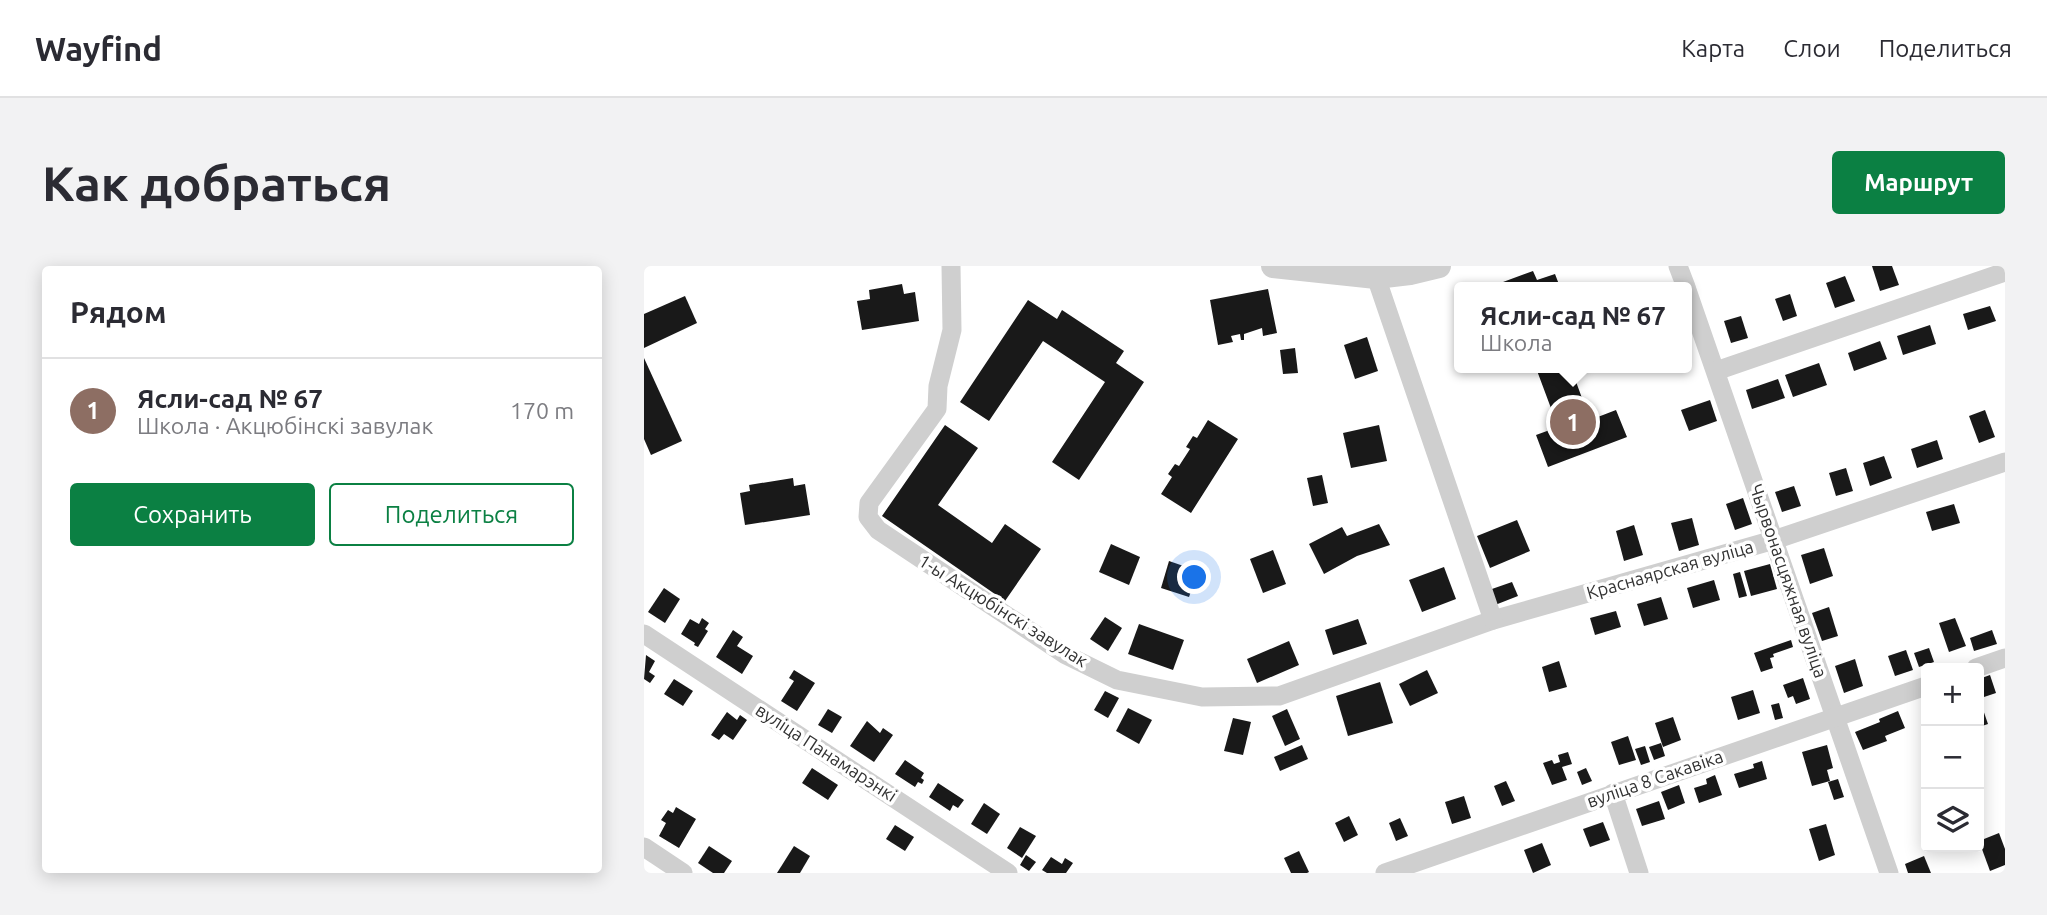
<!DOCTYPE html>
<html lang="ru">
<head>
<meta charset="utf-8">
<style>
  body { margin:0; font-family:Ubuntu,sans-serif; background:#f2f2f3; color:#2b2b33 }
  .controls { position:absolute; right:21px; bottom:21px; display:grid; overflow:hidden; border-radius:7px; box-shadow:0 4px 18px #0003 }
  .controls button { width:63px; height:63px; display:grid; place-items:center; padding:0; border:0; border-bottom:2px solid #e1e1e2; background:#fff; color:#2b2b33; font:35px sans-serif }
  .you { position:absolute; left:551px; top:312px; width:24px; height:24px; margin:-18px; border:5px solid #fff; border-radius:50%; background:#1a73e8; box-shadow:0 0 0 10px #1a73e833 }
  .badge { display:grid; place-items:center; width:46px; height:46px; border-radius:50%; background:#0b8043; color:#fff; font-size:23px; font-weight:700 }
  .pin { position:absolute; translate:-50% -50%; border:4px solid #fff; box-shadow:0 2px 7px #0006 }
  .popup { position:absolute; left:810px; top:16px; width:238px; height:91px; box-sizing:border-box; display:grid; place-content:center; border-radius:7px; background:#fff; filter:drop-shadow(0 2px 5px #0005); font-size:23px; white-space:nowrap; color:#7c7c81 }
  .popup b { font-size:26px; color:#2b2b33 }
  .popup::after { content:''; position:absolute; left:50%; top:100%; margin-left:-14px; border:14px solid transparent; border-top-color:#fff }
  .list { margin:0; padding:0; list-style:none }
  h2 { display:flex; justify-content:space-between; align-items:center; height:91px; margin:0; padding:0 28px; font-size:30px }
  h2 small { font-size:23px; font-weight:400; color:#7c7c81 }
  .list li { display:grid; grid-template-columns:46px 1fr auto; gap:21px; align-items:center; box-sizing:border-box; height:105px; padding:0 28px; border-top:2px solid #e1e1e2 }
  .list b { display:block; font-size:26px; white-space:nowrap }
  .list p { margin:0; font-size:23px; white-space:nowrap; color:#7c7c81 }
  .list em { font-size:23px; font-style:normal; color:#7c7c81 }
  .actions { display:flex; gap:14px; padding:21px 28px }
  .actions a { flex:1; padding:16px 0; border:2px solid #0b8043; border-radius:7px; text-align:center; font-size:24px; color:#0b8043 }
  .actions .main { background:#0b8043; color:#fff }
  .icon { flex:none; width:38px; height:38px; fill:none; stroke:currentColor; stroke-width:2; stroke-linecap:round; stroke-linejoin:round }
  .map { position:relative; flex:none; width:1361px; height:607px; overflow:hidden; border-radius:7px }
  header { display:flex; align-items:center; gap:42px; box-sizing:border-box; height:98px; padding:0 35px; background:#fff; border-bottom:2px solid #e1e1e2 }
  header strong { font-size:33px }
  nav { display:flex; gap:38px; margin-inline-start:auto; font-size:24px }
  .intro { display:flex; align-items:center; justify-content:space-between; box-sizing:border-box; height:168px; padding:0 42px }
  h1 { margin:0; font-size:49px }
  .button { padding:18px 32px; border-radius:7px; background:#0b8043; color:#fff; font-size:24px; font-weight:700 }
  main { display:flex; gap:42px; padding:0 42px }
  aside { flex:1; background:#fff; border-radius:7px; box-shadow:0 4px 18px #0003 }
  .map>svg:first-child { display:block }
</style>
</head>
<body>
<header>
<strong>Wayfind</strong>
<nav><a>Карта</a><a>Слои</a><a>Поделиться</a></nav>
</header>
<div class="intro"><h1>Как добраться</h1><a class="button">Маршрут</a></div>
<main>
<aside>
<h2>Рядом<small></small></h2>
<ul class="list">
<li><span class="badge" style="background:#8d6e63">1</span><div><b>Ясли-сад № 67</b><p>Школа · Акцюбінскі завулак</p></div><em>170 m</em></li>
</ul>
<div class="actions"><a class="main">Сохранить</a><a>Поделиться</a></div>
</aside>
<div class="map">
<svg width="1361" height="607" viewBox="0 0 1361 607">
  <rect width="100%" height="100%" fill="#fff"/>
  <g fill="#191919">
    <polygon points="1228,0 1248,0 1255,19 1236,25"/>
    <polygon points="889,5 893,14 911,8 916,21 862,21 859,16"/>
    <polygon points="1201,10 1211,35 1191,42 1182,17"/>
    <polygon points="258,18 260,28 271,26 275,55 218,64 213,35 226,33 225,24"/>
    <polygon points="624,23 633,67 619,70 618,62 600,68 600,74 597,74 596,68 587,70 589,76 574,79 566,34"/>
    <polygon points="1146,28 1153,50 1139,55 1131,33"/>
    <polygon points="41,30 53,57 0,82 0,48"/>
    <polygon points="384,34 413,53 418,44 480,85 472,97 500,116 435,214 408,196 461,116 399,75 345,155 316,136"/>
    <polygon points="1346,40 1352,55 1324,64 1319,48"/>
    <polygon points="1097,50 1104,72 1087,77 1080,55"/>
    <polygon points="1286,59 1292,78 1259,89 1253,70"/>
    <polygon points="723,71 734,105 711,113 700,79"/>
    <polygon points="1236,75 1243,93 1210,105 1204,87"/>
    <polygon points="651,82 654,107 639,108 636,84"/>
    <polygon points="0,92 38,175 7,189 0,173"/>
    <polygon points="1175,97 1183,119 1149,131 1141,109"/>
    <polygon points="892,102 927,102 946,154 972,144 983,171 904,201 892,169 914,161"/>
    <polygon points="1134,113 1141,132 1108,143 1102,124"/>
    <polygon points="1066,134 1073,155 1045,165 1037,144"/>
    <polygon points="1341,144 1351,171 1335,177 1325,150"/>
    <polygon points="564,154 594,173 547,247 517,228 528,211 524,208 531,198 535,200 546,183 542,181 549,170 553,172"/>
    <polygon points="301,159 334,182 294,239 348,277 361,258 397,283 361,335 238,250"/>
    <polygon points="735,159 743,195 707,202 699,167"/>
    <polygon points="1293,174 1299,193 1273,202 1267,183"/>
    <polygon points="1240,190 1248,212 1226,220 1219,197"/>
    <polygon points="1202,202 1209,225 1192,230 1185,207"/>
    <polygon points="678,209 684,237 669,240 663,212"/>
    <polygon points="149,212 150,220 161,218 166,249 101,259 96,227 106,225 105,219"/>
    <polygon points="1150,220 1157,240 1138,246 1131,226"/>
    <polygon points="1099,232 1108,258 1091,264 1082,238"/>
    <polygon points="1310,238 1316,257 1288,265 1282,246"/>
    <polygon points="1048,252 1055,279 1035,285 1027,257"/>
    <polygon points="873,254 886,285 846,302 833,270"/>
    <polygon points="735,258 746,279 713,290 680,308 665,278 698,261 703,270"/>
    <polygon points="990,259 999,289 980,295 972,265"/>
    <polygon points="467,278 496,291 485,319 455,306"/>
    <polygon points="1180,282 1189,310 1166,318 1157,289"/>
    <polygon points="629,284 642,318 619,327 606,293"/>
    <polygon points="525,295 554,305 545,331 517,322"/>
    <polygon points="1126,298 1133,323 1107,330 1100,305"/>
    <polygon points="800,301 812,333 778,346 765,314"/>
    <polygon points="1096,306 1103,330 1095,332 1089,308"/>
    <polygon points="1070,314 1076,334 1049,342 1043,322"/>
    <polygon points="868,316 874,330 851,339 845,324"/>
    <polygon points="20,322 36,333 21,357 4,346"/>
    <polygon points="1017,331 1024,353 1000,360 993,338"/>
    <polygon points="1185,341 1194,370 1178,375 1168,347"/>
    <polygon points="972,345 977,361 951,369 946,352"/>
    <polygon points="461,351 478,362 464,385 446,373"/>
    <polygon points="58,352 65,357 61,363 64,365 54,381 50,379 51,377 37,368 46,353 55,358"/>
    <polygon points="1311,352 1322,380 1305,386 1295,357"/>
    <polygon points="714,353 723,378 689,389 681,364"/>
    <polygon points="495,358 540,374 529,404 484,388"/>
    <polygon points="89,364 99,371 93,380 109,390 98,408 72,391"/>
    <polygon points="1348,364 1353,378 1330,385 1326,372"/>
    <polygon points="1147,374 1149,381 1129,388 1130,391 1126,392 1129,402 1117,406 1110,387"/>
    <polygon points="645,375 655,399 613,417 603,393"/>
    <polygon points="1285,382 1290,396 1275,401 1270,387"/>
    <polygon points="1262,384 1269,404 1251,410 1244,390"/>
    <polygon points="2,389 11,395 5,406 11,410 6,417 0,413"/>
    <polygon points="1211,393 1219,420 1200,427 1191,400"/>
    <polygon points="915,395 923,421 905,426 898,401"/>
    <polygon points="150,404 171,417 153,445 137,435 150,415 145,412"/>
    <polygon points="783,404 794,427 766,440 755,418"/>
    <polygon points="1346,409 1352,427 1340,431 1335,413"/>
    <polygon points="1159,412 1166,433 1152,438 1149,430 1144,432 1139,419"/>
    <polygon points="30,413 49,425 39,440 20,428"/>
    <polygon points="736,416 749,457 704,470 692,430"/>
    <polygon points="1109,424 1116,447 1094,454 1087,431"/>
    <polygon points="461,425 475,432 464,452 450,444"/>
    <polygon points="1335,432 1344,458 1335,461"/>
    <polygon points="1135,437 1139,452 1131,454 1127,439"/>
    <polygon points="484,442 508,454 495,478 472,465"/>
    <polygon points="184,443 198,451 188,467 174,459"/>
    <polygon points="643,443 656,473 641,480 628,450"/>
    <polygon points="1254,445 1261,462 1241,470 1243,475 1219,484 1211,466 1236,456 1235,453"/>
    <polygon points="83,446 93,454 96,449 103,454 89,474 80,468 75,474 67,469"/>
    <polygon points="1029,451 1037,474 1019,481 1011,457"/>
    <polygon points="589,452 607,456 599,489 580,485"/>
    <polygon points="223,455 236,467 239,462 249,469 230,496 206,480"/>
    <polygon points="984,470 992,494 975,499 967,476"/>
    <polygon points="1017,477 1021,490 1010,494 1005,481"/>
    <polygon points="658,479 664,493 636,505 630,491"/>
    <polygon points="1183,479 1189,502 1183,504 1186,515 1168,520 1158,486"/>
    <polygon points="1001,480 1006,496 997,499 991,483"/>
    <polygon points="924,486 928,498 918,501 923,514 908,519 899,497 908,494 910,498 916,496 914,489"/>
    <polygon points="261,494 280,507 277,512 280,514 278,518 274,516 271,521 251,508"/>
    <polygon points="1118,495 1123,513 1095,522 1090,508 1110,502 1109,498"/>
    <polygon points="168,502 194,519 184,534 158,517"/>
    <polygon points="942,502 948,515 938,519 933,506"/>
    <polygon points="1071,509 1078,529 1055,537 1050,522 1063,518 1062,513"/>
    <polygon points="1194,513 1200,531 1190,534 1184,516"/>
    <polygon points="862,515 871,535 858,540 850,520"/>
    <polygon points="294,517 320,534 314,542 309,539 306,545 285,531"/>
    <polygon points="1035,519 1041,537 1024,544 1017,526"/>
    <polygon points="820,530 827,552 808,558 801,536"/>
    <polygon points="1015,535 1021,553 998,560 992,543"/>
    <polygon points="340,537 356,548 343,568 327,558"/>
    <polygon points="32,541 52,553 35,582 15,570 22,557 17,554 24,544 29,547"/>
    <polygon points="705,550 714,569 700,576 691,557"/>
    <polygon points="756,552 764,570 752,575 745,557"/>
    <polygon points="959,556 966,574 946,581 939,563"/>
    <polygon points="1182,558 1191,589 1175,595 1165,563"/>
    <polygon points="251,559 270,571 261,585 242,573"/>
    <polygon points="376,561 392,570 378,592 363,582"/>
    <polygon points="1355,567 1361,583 1361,599 1346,605 1335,575"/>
    <polygon points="898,577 907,599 889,607 880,584"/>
    <polygon points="65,580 88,595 80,607 69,607 54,597"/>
    <polygon points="150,580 166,590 156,607 133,607"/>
    <polygon points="655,585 665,606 663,607 647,607 640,592"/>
    <polygon points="382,589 392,596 385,605 376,599"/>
    <polygon points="1280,590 1287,607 1264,607 1261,598"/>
    <polygon points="407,591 418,598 421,592 429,597 422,607 403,607 398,604"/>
  </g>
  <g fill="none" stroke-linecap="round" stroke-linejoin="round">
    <g stroke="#cfcfcf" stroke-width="19">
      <polyline points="307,0 308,64 294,120 293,143 225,237 224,251 234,264 422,389 473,414 558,431 635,430 849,354 1130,274 1361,196"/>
      <polyline points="1034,0 1042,21"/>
      <polyline points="732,11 849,354"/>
      <polyline points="1043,24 1245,607"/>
      <polyline points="1072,105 1361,6"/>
      <polyline points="0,368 364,607"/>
      <polyline points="1332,402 1361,392"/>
      <polyline points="969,527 995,607"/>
      <polyline points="0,581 39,607"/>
      <polyline points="741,607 1282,420"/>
    </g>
    <polyline stroke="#cfcfcf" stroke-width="24" points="629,0 732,11 766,7 795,0"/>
  </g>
  <g text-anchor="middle" stroke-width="7" stroke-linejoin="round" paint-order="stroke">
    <g font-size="18" fill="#323232" stroke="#fff">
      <text transform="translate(1026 304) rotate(-16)" y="6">Краснаярская вуліца</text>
      <text transform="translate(1144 315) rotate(71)" y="6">Чырвонасцяжная вуліца</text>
      <text transform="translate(359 345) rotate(32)" y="6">1-ы Акцюбінскі завулак</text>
      <text transform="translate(182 487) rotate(33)" y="6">вуліца Панамарэнкі</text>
      <text transform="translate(1011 513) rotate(-19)" y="6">вуліца 8 Сакавіка</text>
    </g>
  </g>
</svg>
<div class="controls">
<button>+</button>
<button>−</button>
<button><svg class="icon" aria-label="layers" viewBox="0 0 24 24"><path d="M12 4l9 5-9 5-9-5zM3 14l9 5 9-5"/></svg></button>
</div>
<div class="you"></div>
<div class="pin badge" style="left:929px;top:156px;background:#8d6e63">1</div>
<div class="popup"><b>Ясли-сад № 67</b>Школа</div>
</div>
</main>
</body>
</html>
